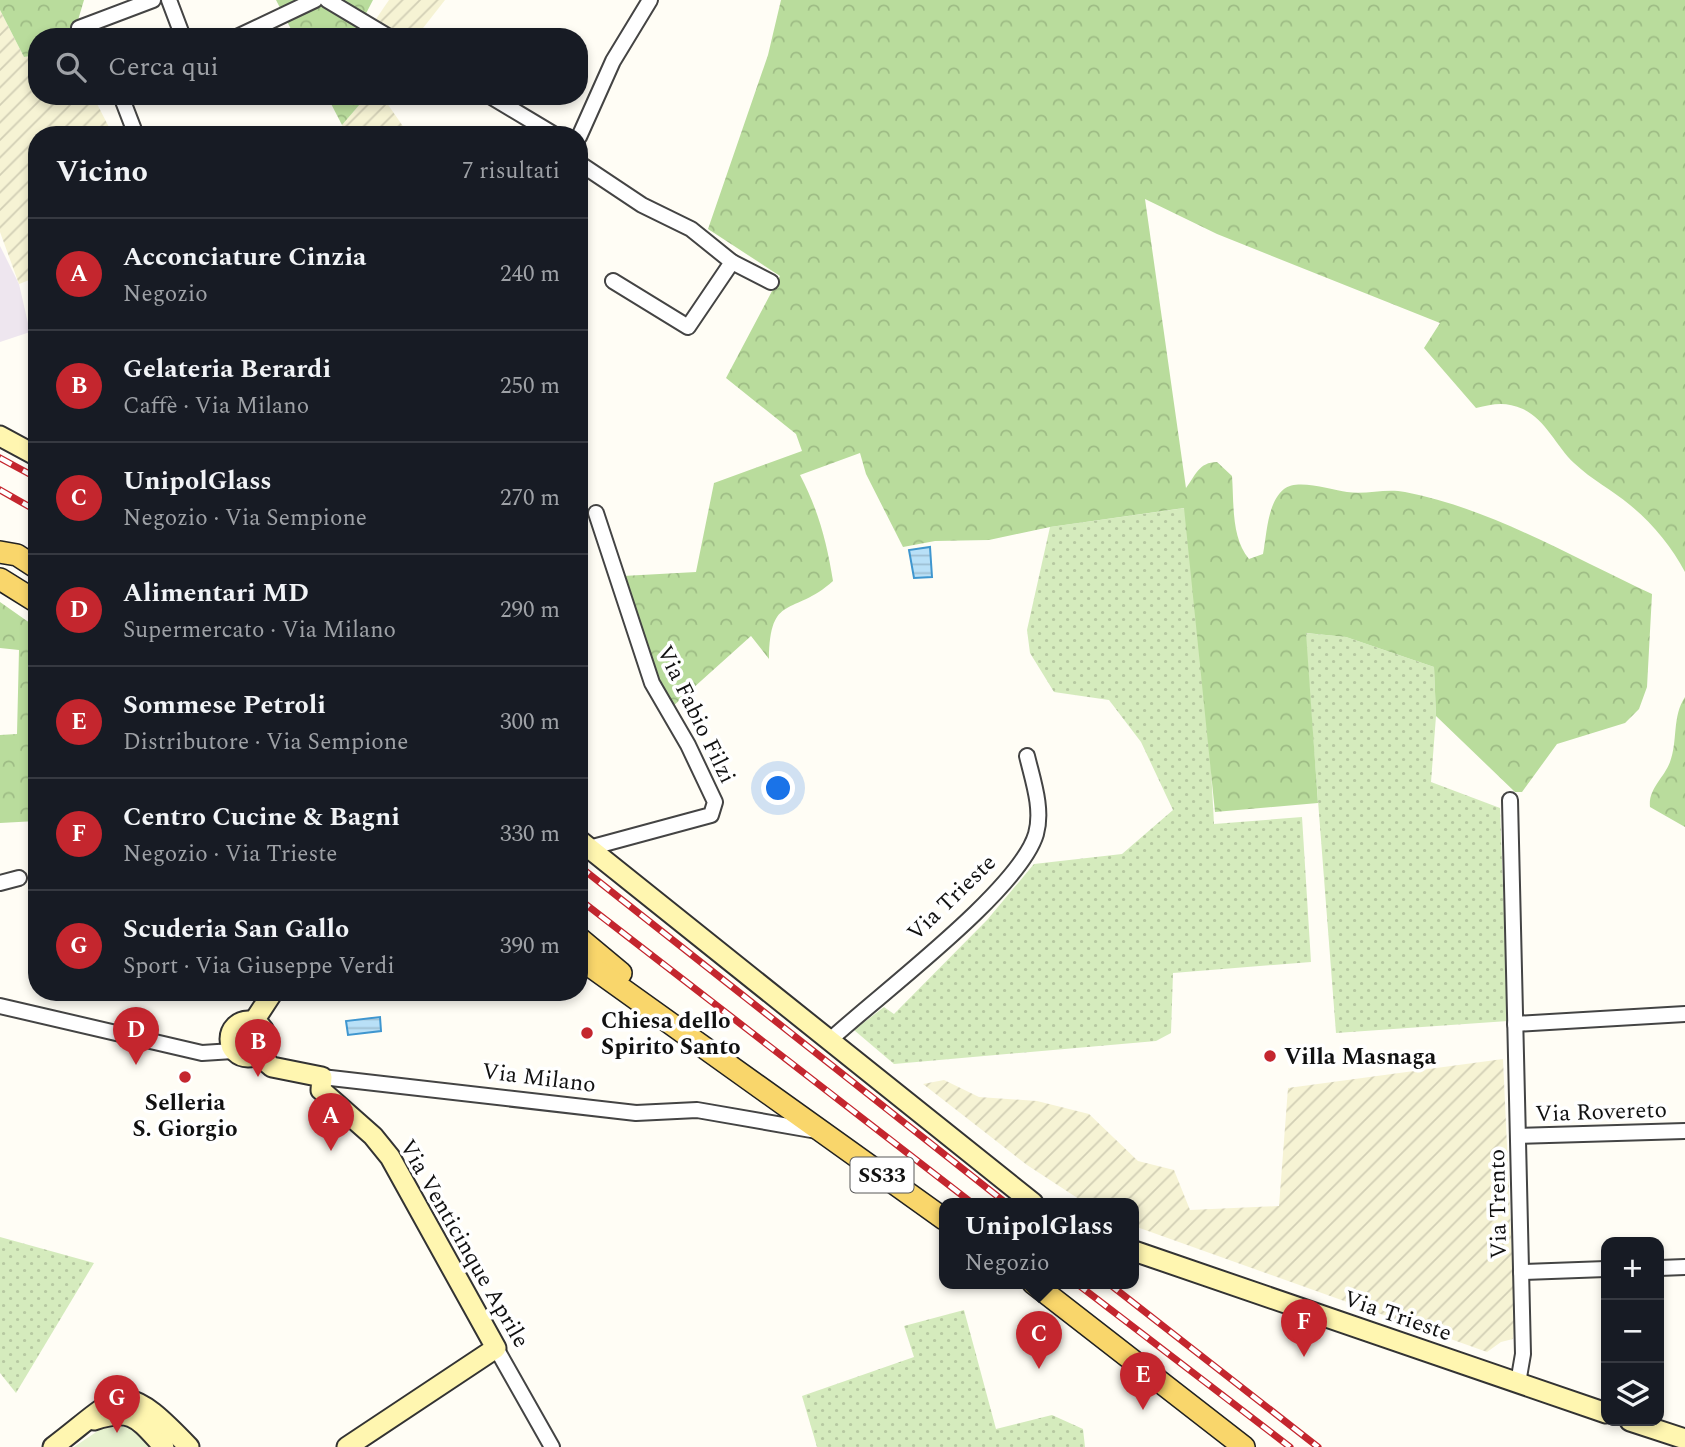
<!DOCTYPE html>
<html lang="it">
<head>
<meta charset="utf-8">
<style>
  body { margin:0; font-family:Spectral,serif; background:#20242c; color:#f1f3f6 }
  .controls { position:absolute; right:21px; bottom:21px; display:grid; overflow:hidden; border-radius:14px; box-shadow:0 4px 10px #0003 }
  .controls button { width:63px; height:63px; display:grid; place-items:center; padding:0; border:0; border-bottom:2px solid #363941; background:#171b24; color:#f1f3f6; font:35px sans-serif }
  .you { position:absolute; left:779px; top:789px; width:24px; height:24px; margin:-18px; border:5px solid #fff; border-radius:50%; background:#1a73e8; box-shadow:0 0 0 10px #1a73e833 }
  .badge { display:grid; place-items:center; width:46px; height:46px; border-radius:50%; background:#c4262e; color:#fff; font-size:23px; font-weight:700 }
  .pin { position:absolute; translate:-50% -58px; filter:drop-shadow(0 2px 4px #0008) }
  .pin::after { content:''; position:absolute; top:37px; width:24px; height:21px; background:inherit; clip-path:polygon(0 0,100% 0,50% 100%) }
  .popup { position:absolute; left:939px; top:1198px; width:200px; height:91px; box-sizing:border-box; display:grid; place-content:center; border-radius:14px; background:#171b24; filter:drop-shadow(0 2px 5px #0005); font-size:23px; white-space:nowrap; color:#9ea1a6 }
  .popup b { font-size:26px; color:#f1f3f6 }
  .popup::after { content:''; position:absolute; left:50%; top:100%; margin-left:-14px; border:14px solid transparent; border-top-color:#171b24 }
  .list { margin:0; padding:0; list-style:none }
  h2 { display:flex; justify-content:space-between; align-items:center; height:91px; margin:0; padding:0 28px; font-size:30px }
  h2 small { font-size:23px; font-weight:400; color:#9ea1a6 }
  .list li { display:grid; grid-template-columns:46px 1fr auto; gap:21px; align-items:center; box-sizing:border-box; height:112px; padding:0 28px; border-top:2px solid #363941 }
  .list b { display:block; font-size:26px; white-space:nowrap }
  .list p { margin:0; font-size:23px; white-space:nowrap; color:#9ea1a6 }
  .list em { font-size:23px; font-style:normal; color:#9ea1a6 }
  .icon { flex:none; width:38px; height:38px; fill:none; stroke:currentColor; stroke-width:2; stroke-linecap:round; stroke-linejoin:round }
  .map { position:relative; flex:none; width:1685px; height:1447px; overflow:hidden }
  .search { position:absolute; background:#171b24; box-shadow:0 4px 10px #0003; left:28px; top:28px; width:560px; height:77px; display:flex; align-items:center; gap:18px; box-sizing:border-box; padding:0 24px; border-radius:28px; color:#9ea1a6; font-size:26px }
  .panel { position:absolute; background:#171b24; box-shadow:0 4px 10px #0003; left:28px; top:126px; width:560px; height:875px; border-radius:28px }
  .map>svg:first-child { display:block }
</style>
</head>
<body>
<div class="map">
<svg width="1685" height="1447" viewBox="0 0 1685 1447">
  <defs>
    <pattern id="farmland-furrows" width="10" height="10" patternUnits="userSpaceOnUse" patternTransform="scale(1.75)"><rect width="10" height="10" fill="#f6f3d4"/><path d="M-1 1l2-2M0 10L10 0M9 11l2-2" fill="none" stroke="#d2cfb5"/></pattern>
    <pattern id="grass-dots" width="8" height="8" patternUnits="userSpaceOnUse" patternTransform="scale(1.75)"><rect width="8" height="8" fill="#d5ebbd"/><path d="M2 2h.1M6 6h.1" fill="none" stroke="#b6c8a1" stroke-width="1.8" stroke-linecap="round"/></pattern>
    <pattern id="forest-crowns" width="20" height="18" patternUnits="userSpaceOnUse" patternTransform="scale(1.75)"><rect width="20" height="18" fill="#b9dc9c"/><path d="M2 6a3 3 0 1 1 6 0M12 15a3 3 0 1 1 6 0" fill="none" stroke="#9ebc85"/></pattern>
    <pattern id="water-rules" width="6" height="5" patternUnits="userSpaceOnUse" patternTransform="scale(1.75)"><rect width="6" height="5" fill="#b9e0f7"/><path d="M0 2.5h6" fill="none" stroke="#9ebfd3"/></pattern>
  </defs>
  <rect width="100%" height="100%" fill="#fffdf5"/>
  <polygon fill="#eee6ef" points="0,246 19,284 30,332 0,342"/>
  <g fill="url(#farmland-furrows)">
    <polygon points="389,0 445,0 416,37 406,37 376,19"/>
    <polygon points="0,10 24,57 37,55 37,96 93,96 113,135 37,135 37,277 19,284 0,232"/>
    <polygon points="367,96 382,96 409,135 346,135 342,125"/>
    <polygon points="1503,1059 1515,1320 1513,1339 1501,1342 1487,1352 1134,1226 1134,1203 1082,1201 1027,1165 923,1084 944,1080 979,1097 1037,1101 1089,1114 1138,1161 1174,1170 1190,1210 1279,1206 1288,1088"/>
  </g>
  <g fill="url(#grass-dots)">
    <polygon points="1185,508 1210,750 1214,824 1302,817 1311,962 1173,973 1171,1033 1156,1041 894,1064 854,1030 884,1007 894,1014 987,920 1034,864 1122,854 1173,810 1141,742 1109,700 1054,692 1030,653 1027,630 1050,527"/>
    <polygon points="1305,633 1346,637 1434,667 1436,716 1431,782 1500,808 1508,1021 1336,1033"/>
    <polygon points="0,1237 94,1263 16,1393 0,1373"/>
    <polygon points="964,1310 996,1429 1052,1415 1083,1429 1085,1447 817,1447 802,1396 914,1357 904,1326"/>
  </g>
  <g fill="url(#forest-crowns)">
    <polygon points="0,0 84,0 73,37 37,37 37,55 24,57 0,10"/>
    <polygon points="276,0 373,0 359,27 377,37 295,37"/>
    <path d="M781,0h904v572c-13,-25 -33,-49 -55,-67 -18,-15 -38,-25 -56,-42 -17,-16 -29,-44 -51,-54 -18,-8 -30,-5 -47,-1l-52,-60 16,-25 -223,-89 -72,-35 41,289c9,-12 13,-26 31,-26l15,14c2,26 -1,62 17,83l14,-5c4,-20 4,-51 21,-65 13,-11 48,1 63,3 20,3 38,-4 58,0 85,16 169,66 247,102l-5,93 -8,22 -14,14 -68,21 -35,48h-7l-79,-76 -2,-49 -88,-30 -40,-4 12,170 -103,9 -31,-304 -134,19 -61,13 -54,1 -32,6 -37,-73 -6,-21 -60,22c18,34 27,68 33,106 -40,36 -63,11 -64,78l-18,-23 -79,71 -25,-57 -24,-74 73,-4 18,-89 88,-32 -6,-17 -70,-56 54,-102 -72,-47 60,-174z"/>
    <polygon points="327,96 367,96 342,125"/>
    <polygon points="0,602 37,628 37,821 0,823 0,735 17,734 19,650 0,648"/>
    <path d="M1685,697v130l-35,-20c-2,-18 14,-29 20,-45 8,-21 2,-46 15,-65z"/>
  </g>
  <polygon fill="#e6f2cf" points="117,1422 130,1424 152,1447 74,1447 105,1426"/>
  <g fill="url(#water-rules)" stroke="#3f96cf" stroke-width="2">
    <polygon points="930,547 932,577 914,578 909,550"/>
    <polygon points="380,1017 381,1031 348,1035 346,1021"/>
  </g>
  <g fill="none" stroke-linecap="round" stroke-linejoin="round">
    <g stroke="#444" stroke-width="18">
      <g id="street">
        <polyline points="169,0 183,37"/>
        <polyline points="327,0 389,37"/>
        <polyline points="79,28 153,0"/>
        <polyline points="237,37 315,0"/>
        <polyline points="121,96 136,135"/>
        <polyline points="490,96 555,135"/>
        <polyline points="579,137 613,61 650,0"/>
        <polyline points="579,163 642,205 691,229 732,262 688,327 613,281"/>
        <polyline points="732,262 771,282"/>
        <polyline points="1510,800 1523,1354 1518,1383"/>
        <polyline points="589,848 711,815 715,802 688,745 652,683 596,513"/>
        <polyline points="0,883 19,878"/>
        <polyline points="0,1006 202,1053 233,1051"/>
        <polyline points="1515,1024 1685,1014"/>
        <path d="M829,1041c48,-45 190,-150 207,-207 7,-25 -3,-53 -9,-78"/>
        <polyline points="322,1077 636,1113 697,1110 817,1131"/>
        <polyline points="1518,1136 1685,1131"/>
        <polyline points="1659,1268 1685,1267"/>
        <polyline points="1521,1272 1606,1269"/>
        <polyline points="496,1348 552,1447"/>
      </g>
    </g>
    <g stroke="#333" stroke-width="23">
      <g id="secondary">
        <polyline points="0,436 37,456"/>
        <polyline points="579,840 1033,1203"/>
        <circle cx="248" cy="1039" r="18"/>
        <polyline points="254,1021 273,992"/>
        <polyline points="258,1055 272,1067 322,1077 321,1090 373,1136 390,1157 496,1348 347,1447"/>
        <polyline points="1134,1251 1606,1413"/>
        <path d="M94,1420c39,-13 44,-1 70,27"/>
        <polyline points="1630,1421 1685,1439"/>
        <path d="M53,1447c70,-53 67,-72 136,0"/>
      </g>
    </g>
    <g stroke="#222" stroke-width="24">
      <g id="primary">
        <polyline points="0,552 17,555 37,568"/>
        <polyline points="0,579 37,602"/>
        <polyline points="579,938 621,973"/>
        <polyline points="579,958 944,1219"/>
        <polyline points="1033,1283 1244,1447"/>
      </g>
    </g>
    <use href="#street" stroke="#fff" stroke-width="14"/>
    <use href="#secondary" stroke="#fff6b0" stroke-width="19"/>
    <use href="#primary" stroke="#f9d66b" stroke-width="21"/>
    <g stroke="#c4262e" stroke-width="7">
      <g id="rail">
        <polyline points="0,458 37,478"/>
        <polyline points="0,490 37,511"/>
        <polyline points="579,866 1006,1203"/>
        <polyline points="579,899 972,1203"/>
        <polyline points="1076,1283 1290,1447"/>
        <polyline points="1108,1283 1318,1447"/>
      </g>
    </g>
    <use href="#rail" stroke="#fff" stroke-width="4.5" stroke-dasharray="13" stroke-linecap="butt"/>
  </g>
  <g fill="#c4262e" stroke="#fff" stroke-width="2.5">
    <circle cx="587" cy="1033" r="7"/>
    <circle cx="1270" cy="1056" r="7"/>
    <circle cx="185" cy="1077" r="7"/>
  </g>
  <g text-anchor="middle" stroke-width="7" stroke-linejoin="round" paint-order="stroke">
    <rect fill="#fff" stroke="#585858" stroke-width="2" x="850.5" y="1157.5" width="63" height="35" rx="5"/>
    <g font-size="21" font-weight="bold" fill="#111">
      <text x="882" y="1182">SS33</text>
    </g>
    <g font-size="23" fill="#111" stroke="#fff">
      <text transform="translate(697 714) rotate(64)" y="8">Via Fabio Filzi</text>
      <text transform="translate(951 897) rotate(-44)" y="8">Via Trieste</text>
      <text transform="translate(539 1077) rotate(7)" y="8">Via Milano</text>
      <text transform="translate(1601 1111) rotate(-2)" y="8">Via Rovereto</text>
      <text transform="translate(1497 1204) rotate(-91)" y="8">Via Trento</text>
      <text transform="translate(465 1243) rotate(60)" y="8">Via Venticinque Aprile</text>
      <text transform="translate(1398 1315) rotate(19)" y="8">Via Trieste</text>
    </g>
    <g font-size="23" font-weight="bold" fill="#111" stroke="#fff" text-anchor="start">
      <text x="601" y="1028">Chiesa dello<tspan x="601" dy="26">Spirito Santo</tspan></text>
      <text x="1284" y="1064">Villa Masnaga</text>
      <text x="185" y="1110" text-anchor="middle">Selleria<tspan x="185" dy="26">S. Giorgio</tspan></text>
    </g>
  </g>
</svg>
<div class="controls">
<button>+</button>
<button>−</button>
<button><svg class="icon" aria-label="layers" viewBox="0 0 24 24"><path d="M12 4l9 5-9 5-9-5zM3 14l9 5 9-5"/></svg></button>
</div>
<div class="you"></div>
<div class="pin badge" style="left:331px;top:1151px">A</div>
<div class="pin badge" style="left:258px;top:1077px">B</div>
<div class="pin badge" style="left:1039px;top:1369px">C</div>
<div class="popup"><b>UnipolGlass</b>Negozio</div>
<div class="pin badge" style="left:136px;top:1065px">D</div>
<div class="pin badge" style="left:1143px;top:1410px">E</div>
<div class="pin badge" style="left:1304px;top:1357px">F</div>
<div class="pin badge" style="left:117px;top:1433px">G</div>
<div class="search"><svg class="icon" aria-label="search" viewBox="0 0 24 24"><circle cx="10" cy="10" r="6"/><path d="M15 15l6 6"/></svg>Cerca qui</div>
<section class="panel">
<h2>Vicino<small>7 risultati</small></h2>
<ul class="list">
<li><span class="badge">A</span><div><b>Acconciature Cinzia</b><p>Negozio</p></div><em>240 m</em></li>
<li><span class="badge">B</span><div><b>Gelateria Berardi</b><p>Caffè · Via Milano</p></div><em>250 m</em></li>
<li><span class="badge">C</span><div><b>UnipolGlass</b><p>Negozio · Via Sempione</p></div><em>270 m</em></li>
<li><span class="badge">D</span><div><b>Alimentari MD</b><p>Supermercato · Via Milano</p></div><em>290 m</em></li>
<li><span class="badge">E</span><div><b>Sommese Petroli</b><p>Distributore · Via Sempione</p></div><em>300 m</em></li>
<li><span class="badge">F</span><div><b>Centro Cucine &amp; Bagni</b><p>Negozio · Via Trieste</p></div><em>330 m</em></li>
<li><span class="badge">G</span><div><b>Scuderia San Gallo</b><p>Sport · Via Giuseppe Verdi</p></div><em>390 m</em></li>
</ul>
</section>
</div>
</body>
</html>
